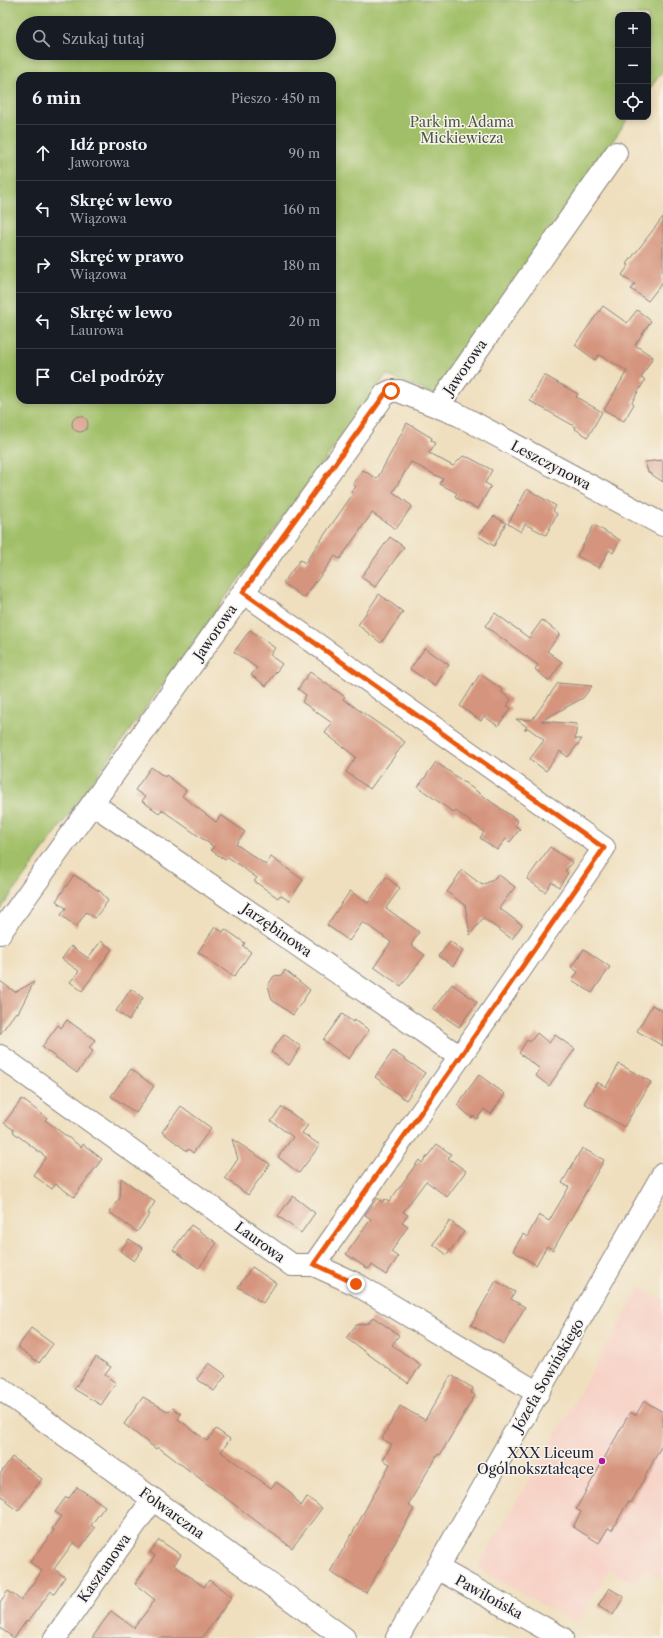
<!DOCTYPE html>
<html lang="pl">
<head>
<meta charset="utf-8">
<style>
  body { margin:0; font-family:"Libre Caslon Text",serif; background:#20242c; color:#f1f3f6 }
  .controls { position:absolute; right:12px; top:12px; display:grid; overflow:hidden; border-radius:8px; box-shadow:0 2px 6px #0003 }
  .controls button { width:36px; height:36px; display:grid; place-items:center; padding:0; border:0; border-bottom:1px solid #363941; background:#171b24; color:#f1f3f6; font:20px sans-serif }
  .stop { position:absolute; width:12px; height:12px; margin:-9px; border:3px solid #ea580c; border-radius:50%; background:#fff }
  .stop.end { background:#ea580c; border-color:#fff; box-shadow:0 1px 4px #0008 }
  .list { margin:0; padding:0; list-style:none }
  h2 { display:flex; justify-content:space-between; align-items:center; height:52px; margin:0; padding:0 16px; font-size:17px }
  h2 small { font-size:13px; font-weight:400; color:#9ea1a6 }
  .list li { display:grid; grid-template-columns:26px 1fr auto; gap:12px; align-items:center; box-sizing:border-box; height:56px; padding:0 16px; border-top:1px solid #363941 }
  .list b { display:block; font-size:15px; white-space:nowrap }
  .list p { margin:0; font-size:13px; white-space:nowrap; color:#9ea1a6 }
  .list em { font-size:13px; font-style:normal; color:#9ea1a6 }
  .icon { flex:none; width:22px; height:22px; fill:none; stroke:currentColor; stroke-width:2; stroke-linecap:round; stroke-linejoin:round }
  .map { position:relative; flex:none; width:663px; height:1638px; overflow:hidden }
  .search { position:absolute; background:#171b24; box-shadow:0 2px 6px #0003; left:16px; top:16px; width:320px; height:44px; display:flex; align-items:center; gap:10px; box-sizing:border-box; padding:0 14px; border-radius:22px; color:#9ea1a6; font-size:15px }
  .panel { position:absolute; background:#171b24; box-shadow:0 2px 6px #0003; left:16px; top:72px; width:320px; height:332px; border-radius:12px }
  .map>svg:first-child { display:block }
</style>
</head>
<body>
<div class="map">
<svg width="663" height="1638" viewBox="0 0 663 1638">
  <rect width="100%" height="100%" fill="#f7f3e8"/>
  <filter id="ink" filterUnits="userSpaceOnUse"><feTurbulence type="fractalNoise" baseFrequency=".025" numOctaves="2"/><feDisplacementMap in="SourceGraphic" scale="8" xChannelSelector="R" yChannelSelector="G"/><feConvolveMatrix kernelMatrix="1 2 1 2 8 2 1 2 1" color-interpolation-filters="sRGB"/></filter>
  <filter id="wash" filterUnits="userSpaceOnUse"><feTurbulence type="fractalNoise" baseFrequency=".012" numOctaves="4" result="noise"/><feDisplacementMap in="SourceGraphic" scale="16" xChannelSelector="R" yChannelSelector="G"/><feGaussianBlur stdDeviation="0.9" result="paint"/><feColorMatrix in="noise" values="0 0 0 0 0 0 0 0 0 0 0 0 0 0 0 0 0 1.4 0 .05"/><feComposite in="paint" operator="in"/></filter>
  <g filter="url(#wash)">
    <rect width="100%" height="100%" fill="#efdfbe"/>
    <polygon fill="#f7d1c6" points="640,1288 663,1301 663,1579 645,1568 635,1584 609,1569 577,1624 477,1568 556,1434"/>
    <path fill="#a1bf67" stroke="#627051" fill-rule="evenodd" d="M0,0h663v71l-15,20v-76h-30v102h11l-190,279 -53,-21 -386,535zM23,23h306v30h-306zM20,76h312v324h-312z"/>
    <g id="blocks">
      <g fill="#d5947d">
        <polygon points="663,217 663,282 648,301 631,289 635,284 622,275 629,265 627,264"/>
        <polygon points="603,306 627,323 637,310 651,321 635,345 653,357 641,378 645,380 632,402 634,404 624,421 604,410 627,371 599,355 595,360 575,345"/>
        <polygon points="544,375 578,394 576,397 602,412 588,437 575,429 576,427 530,401"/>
        <circle cx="80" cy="424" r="8"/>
        <polygon points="407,423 432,438 431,441 435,443 429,453 453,466 463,456 470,458 492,470 485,483 491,486 478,509 458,499 455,496 457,493 440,484 443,479 411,462 393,492 412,506 396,529 372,513 340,559 335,556 304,598 283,583 300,560 305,563 327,531 353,494 351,492 356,487 353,484 363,470 377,479"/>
        <polygon points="663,460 663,482 648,472 645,462"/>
        <polygon points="527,489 556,506 553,511 557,514 546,535 525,524 521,532 508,524"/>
        <polygon points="494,516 506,523 494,546 478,536"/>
        <polygon points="594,525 620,540 613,553 609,550 599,568 577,556"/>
        <polygon points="390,537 404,547 375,587 361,577"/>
        <polygon points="379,594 403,612 381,643 358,625"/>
        <polygon points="495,613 529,638 542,620 560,634 547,651 562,662 549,681 535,669 538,665 485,626"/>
        <polygon points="250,630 275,648 270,655 282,664 266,686 251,675 257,668 234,652"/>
        <polygon points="425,648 449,665 435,686 410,669"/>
        <polygon points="310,672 345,697 343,699 405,742 370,789 346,772 356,757 325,733 332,723 302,702 306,695 298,689"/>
        <polygon points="480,674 503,690 501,692 511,699 507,706 511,708 498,726 484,716 481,721 460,706"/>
        <polygon points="558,683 592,686 583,698 541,721 577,724 575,739 582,739 568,757 560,751 546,771 530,759 544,740 528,728 524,730 527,727 516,719 532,720"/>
        <polygon points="436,762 518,821 515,826 520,829 510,842 506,839 497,850 480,838 484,832 456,811 454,813 418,787"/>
        <polygon points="151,767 165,777 166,775 186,790 182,796 216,822 221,815 245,832 236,844 266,865 271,857 303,880 289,901 280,895 278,898 254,881 257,878 228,857 225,860 211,850 214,847 162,810 159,813 142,801 145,797 135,790"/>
        <polygon points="550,847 572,862 565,871 568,873 559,887 552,882 545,892 527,879"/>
        <polygon points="462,870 482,885 493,880 498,874 515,887 499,908 522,925 512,939 483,918 470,935 465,905 447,892"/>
        <polygon points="74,875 101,892 108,901 95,918 86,912 76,927 61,915 66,908 56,901"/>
        <polygon points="386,877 400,888 386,908 419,932 411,945 425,955 401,986 374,967 391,942 363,922 349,941 327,925 350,891 368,903"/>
        <polygon points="215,927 223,932 225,929 245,943 243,946 251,952 234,977 198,952"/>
        <polygon points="101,941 112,949 82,991 70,982 79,971 62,959 71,946 88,958"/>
        <polygon points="450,941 463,951 453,966 439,956"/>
        <polygon points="584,949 610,967 592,993 572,980 578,972 571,967"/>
        <polygon points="285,970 310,990 293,1015 272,1000 268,985 274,976 282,975"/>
        <polygon points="0,981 15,992 34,982 18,1013 16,1012 0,1034"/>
        <polygon points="452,984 477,1002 459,1027 433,1009"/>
        <polygon points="131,989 143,998 129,1020 116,1011"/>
        <polygon points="652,1005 663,1011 663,1046 637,1031"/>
        <polygon points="342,1014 353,1022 355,1020 369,1030 349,1059 323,1040"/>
        <polygon points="67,1020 95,1040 89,1048 93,1051 77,1073 42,1047 58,1025 61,1028"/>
        <polygon points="537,1033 549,1043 555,1035 575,1049 549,1086 536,1076 540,1069 519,1053 527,1040 530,1042"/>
        <polygon points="284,1034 301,1047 289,1065 271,1052"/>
        <polygon points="393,1051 425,1073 406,1100 375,1077"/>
        <polygon points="619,1064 651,1082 624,1127 584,1103 597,1082 606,1087"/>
        <polygon points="131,1069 154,1086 136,1113 111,1096"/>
        <polygon points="479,1075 505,1094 491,1114 484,1109 477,1119 473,1116 472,1118 457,1105"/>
        <polygon points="22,1099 47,1118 45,1120 81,1147 83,1144 102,1159 74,1197 56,1184 52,1189 33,1175 46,1157 13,1132 14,1130 4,1123"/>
        <polygon points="181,1106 211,1128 193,1153 189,1149 187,1151 162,1132"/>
        <polygon points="282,1107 308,1125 302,1133 320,1145 299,1173 278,1157 293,1137 271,1121"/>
        <polygon points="232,1139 270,1164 248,1195 225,1178 238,1159"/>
        <polygon points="437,1144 451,1154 448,1158 466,1171 447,1197 426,1181 403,1212 408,1215 402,1222 408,1226 391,1252 398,1257 386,1275 372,1265 368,1269 346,1254 371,1219 365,1215 377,1198 382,1202 385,1199 389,1202 419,1160 422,1163"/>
        <polygon points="582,1148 604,1160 553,1250 547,1246 536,1265 513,1251 523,1234 527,1237 539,1215 549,1221 569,1187 562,1183"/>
        <polygon points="121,1178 155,1202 148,1213 150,1214 137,1232 109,1212 120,1198"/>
        <polygon points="293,1196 315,1213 301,1233 278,1216"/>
        <polygon points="450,1221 464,1232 447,1255 433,1244"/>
        <polygon points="191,1225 217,1243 199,1268 173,1250"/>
        <polygon points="129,1239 143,1248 134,1261 120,1251"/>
        <polygon points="252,1267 276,1283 263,1303 238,1287"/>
        <polygon points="496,1281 515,1292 511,1299 525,1307 504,1344 471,1325"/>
        <polygon points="373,1317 399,1335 392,1345 421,1365 408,1383 346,1338 356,1325 369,1323"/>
        <polygon points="31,1328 53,1344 39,1363 18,1347"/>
        <polygon points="96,1357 111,1367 105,1375 116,1383 101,1405 74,1389"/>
        <polygon points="209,1363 226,1375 214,1391 197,1379"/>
        <polygon points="451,1375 473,1388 471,1393 475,1395 440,1455 438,1454 431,1467 430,1467 408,1505 414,1509 366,1593 330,1572 356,1527 390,1464 383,1460 392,1444 382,1439 400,1406 425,1420"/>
        <polygon points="143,1397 169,1412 173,1408 181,1414 178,1419 207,1441 216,1429 230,1439 221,1452 271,1488 276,1482 289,1491 301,1506 307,1497 322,1508 292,1548 158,1447 156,1449 124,1424"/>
        <polygon points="644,1401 663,1412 663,1443 631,1503 628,1502 612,1530 608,1528 599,1543 573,1527 581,1512 576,1509 630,1412 636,1415"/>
        <polygon points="12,1457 42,1479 18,1511 6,1502 7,1500 0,1495 0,1474"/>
        <polygon points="77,1487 105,1506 91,1525 95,1528 80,1548 73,1543 54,1569 65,1577 54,1593 51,1591 28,1621 27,1620 14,1638 0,1628 0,1602 8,1591 21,1600 42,1571 30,1562 54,1530 52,1529 61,1516 55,1512 66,1497 69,1498"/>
        <polygon points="159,1540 181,1555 174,1565 204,1587 209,1580 232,1597 202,1638 92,1638 111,1611 134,1628 155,1600 135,1584 155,1556 150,1552"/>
        <polygon points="609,1588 624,1597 613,1615 598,1606"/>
      </g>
    </g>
  </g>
  <g filter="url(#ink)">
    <use href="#blocks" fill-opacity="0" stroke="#88807c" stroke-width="1"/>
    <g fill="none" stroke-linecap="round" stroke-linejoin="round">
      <g stroke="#88807c" stroke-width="24">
        <g id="minor">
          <polyline points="438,406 616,153"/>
          <polyline points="243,592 604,848 460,1057 314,1265"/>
          <polyline points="93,804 460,1057"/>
          <polyline points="0,933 385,394 391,391 399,391 459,415 663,525"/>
          <polyline points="0,1056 292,1265 314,1265 356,1284 538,1393"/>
          <polyline points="0,1388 344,1638"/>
          <polyline points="437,1568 562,1638"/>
          <polyline points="55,1638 153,1499"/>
          <polyline points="397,1638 663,1174"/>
        </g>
      </g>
      <use href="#minor" stroke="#fff" stroke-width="22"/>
    </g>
  </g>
  <g fill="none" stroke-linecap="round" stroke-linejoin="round" filter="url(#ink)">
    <polyline stroke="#ea580c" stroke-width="5" points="356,1284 314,1264 460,1057 604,848 243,592 385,394 391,391"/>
  </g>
  <circle fill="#b5179e" stroke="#f7f3e8" stroke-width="1.5" cx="602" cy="1461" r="4"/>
  <g text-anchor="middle" stroke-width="3" stroke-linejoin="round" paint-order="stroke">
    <g font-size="14" fill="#4e594a" stroke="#f7f3e8">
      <text x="462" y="127">Park im. Adama<tspan x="462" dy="16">Mickiewicza</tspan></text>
    </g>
    <g font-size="14" fill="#22223b" stroke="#f7f3e8">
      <text transform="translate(465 367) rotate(-55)" y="5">Jaworowa</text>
      <text transform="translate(551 465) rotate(28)" y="5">Leszczynowa</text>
      <text transform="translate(215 632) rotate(-55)" y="5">Jaworowa</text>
      <text transform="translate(277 930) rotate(35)" y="5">Jarzębinowa</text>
      <text transform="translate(260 1242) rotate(36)" y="5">Laurowa</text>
      <text transform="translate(548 1375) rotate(-60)" y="5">Józefa Sowińskiego</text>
      <text transform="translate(172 1513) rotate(36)" y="5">Folwarczna</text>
      <text transform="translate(104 1568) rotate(-55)" y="5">Kasztanowa</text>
      <text transform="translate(489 1597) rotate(29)" y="5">Pawilońska</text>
    </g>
    <g font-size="14" fill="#22223b" stroke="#f7f3e8" text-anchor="end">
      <text x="594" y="1458">XXX Liceum<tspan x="594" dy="16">Ogólnokształcące</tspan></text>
    </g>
  </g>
</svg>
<div class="controls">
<button>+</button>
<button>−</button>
<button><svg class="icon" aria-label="locate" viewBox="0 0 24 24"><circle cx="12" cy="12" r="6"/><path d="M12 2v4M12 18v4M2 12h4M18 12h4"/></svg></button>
</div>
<div class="stop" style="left:391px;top:391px"></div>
<div class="stop end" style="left:356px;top:1284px"></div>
<div class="search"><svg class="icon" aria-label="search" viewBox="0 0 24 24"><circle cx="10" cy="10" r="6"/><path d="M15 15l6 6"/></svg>Szukaj tutaj</div>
<section class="panel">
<h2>6 min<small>Pieszo · 450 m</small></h2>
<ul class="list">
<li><svg class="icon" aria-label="ahead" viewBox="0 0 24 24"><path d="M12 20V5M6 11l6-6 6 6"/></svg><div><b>Idź prosto</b><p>Jaworowa</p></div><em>90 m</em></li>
<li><svg class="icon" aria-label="left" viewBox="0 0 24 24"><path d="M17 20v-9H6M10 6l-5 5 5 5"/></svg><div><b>Skręć w lewo</b><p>Wiązowa</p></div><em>160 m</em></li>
<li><svg class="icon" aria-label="right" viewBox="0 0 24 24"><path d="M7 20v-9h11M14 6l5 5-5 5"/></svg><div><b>Skręć w prawo</b><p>Wiązowa</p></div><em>180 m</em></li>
<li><svg class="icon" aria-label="left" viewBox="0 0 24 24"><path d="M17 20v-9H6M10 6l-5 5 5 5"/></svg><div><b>Skręć w lewo</b><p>Laurowa</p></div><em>20 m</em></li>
<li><svg class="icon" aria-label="arrive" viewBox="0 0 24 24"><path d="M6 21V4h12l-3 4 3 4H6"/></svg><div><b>Cel podróży</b></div></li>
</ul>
</section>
</div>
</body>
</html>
